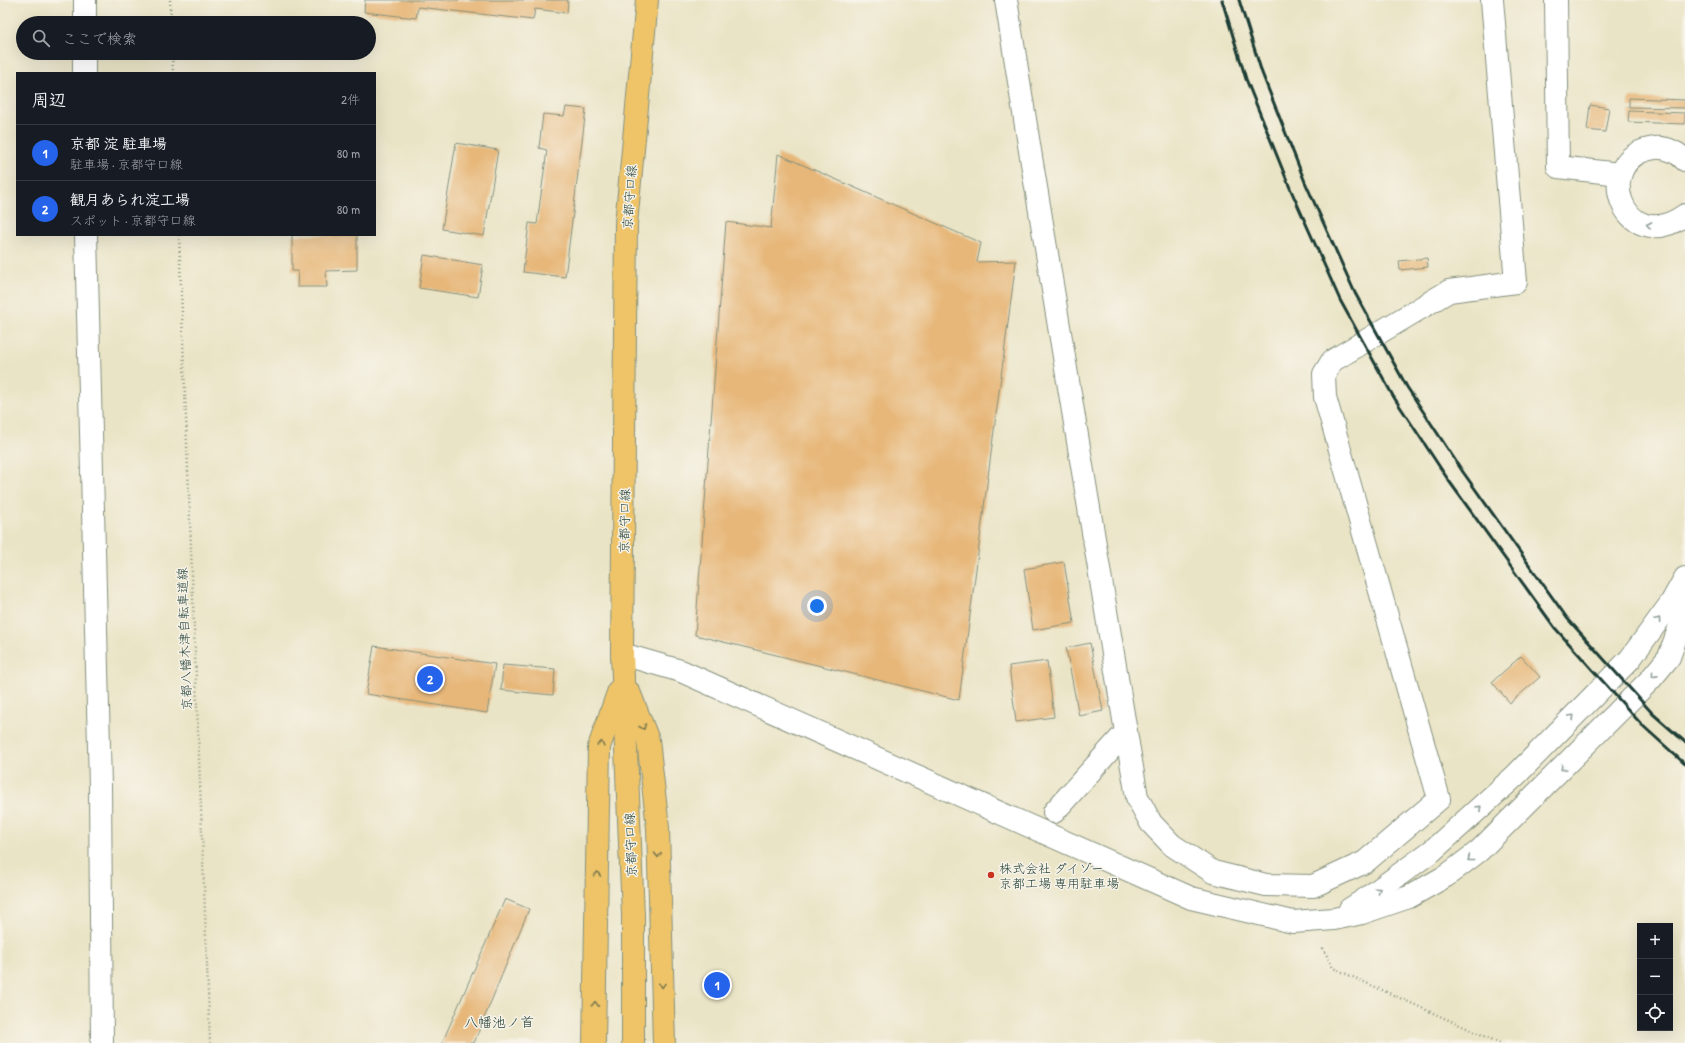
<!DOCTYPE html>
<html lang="ja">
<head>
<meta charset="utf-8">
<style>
  body { margin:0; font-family:"Patrick Hand","Klee One",sans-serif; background:#242831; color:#f1f3f6 }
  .controls { position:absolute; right:12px; bottom:12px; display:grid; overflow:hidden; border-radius:0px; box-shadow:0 4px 16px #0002 }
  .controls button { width:36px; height:36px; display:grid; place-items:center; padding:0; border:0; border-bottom:1px solid #363941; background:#171b24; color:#f1f3f6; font:20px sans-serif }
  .you { position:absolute; left:817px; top:606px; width:14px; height:14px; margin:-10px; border:3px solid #fff; border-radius:50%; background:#1a73e8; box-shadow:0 0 0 6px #1a73e833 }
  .badge { display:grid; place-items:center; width:26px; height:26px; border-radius:50%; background:#2563eb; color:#fff; font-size:13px; font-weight:700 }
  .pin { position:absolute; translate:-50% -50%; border:2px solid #fff; box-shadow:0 1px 4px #0006 }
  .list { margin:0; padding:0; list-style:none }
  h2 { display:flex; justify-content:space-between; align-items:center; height:52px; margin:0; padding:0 16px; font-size:17px }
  h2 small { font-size:13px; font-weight:400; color:#9ea1a6 }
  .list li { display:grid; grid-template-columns:26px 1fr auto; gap:12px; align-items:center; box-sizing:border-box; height:56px; padding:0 16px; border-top:1px solid #363941 }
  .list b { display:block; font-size:15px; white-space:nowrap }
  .list p { margin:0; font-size:13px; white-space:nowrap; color:#9ea1a6 }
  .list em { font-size:13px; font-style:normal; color:#9ea1a6 }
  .icon { flex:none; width:22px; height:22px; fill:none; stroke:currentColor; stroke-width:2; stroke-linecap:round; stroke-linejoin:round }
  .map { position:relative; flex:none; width:1685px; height:1043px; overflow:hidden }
  .search { position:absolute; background:#171b24; box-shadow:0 4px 16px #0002; left:16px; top:16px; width:360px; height:44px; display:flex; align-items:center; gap:10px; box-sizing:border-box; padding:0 14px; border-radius:22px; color:#9ea1a6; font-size:15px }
  .panel { position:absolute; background:#171b24; box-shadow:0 4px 16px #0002; left:16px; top:72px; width:360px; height:164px; border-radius:0px }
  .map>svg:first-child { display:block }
</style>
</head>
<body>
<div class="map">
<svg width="1685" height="1043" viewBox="0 0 1685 1043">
  <rect width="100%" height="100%" fill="#f7f3e8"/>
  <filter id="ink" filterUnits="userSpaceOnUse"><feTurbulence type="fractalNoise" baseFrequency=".025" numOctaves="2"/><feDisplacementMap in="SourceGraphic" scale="8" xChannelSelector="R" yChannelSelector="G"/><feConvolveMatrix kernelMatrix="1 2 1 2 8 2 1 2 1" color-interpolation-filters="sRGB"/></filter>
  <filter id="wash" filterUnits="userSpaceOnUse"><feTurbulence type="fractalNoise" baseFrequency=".012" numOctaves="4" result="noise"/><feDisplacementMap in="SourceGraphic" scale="16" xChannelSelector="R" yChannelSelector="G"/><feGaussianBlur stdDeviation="0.9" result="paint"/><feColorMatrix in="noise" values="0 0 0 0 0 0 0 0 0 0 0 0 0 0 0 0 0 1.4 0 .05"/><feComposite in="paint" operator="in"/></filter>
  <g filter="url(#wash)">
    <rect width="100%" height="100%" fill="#eae4c6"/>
    <g id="blocks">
      <g fill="#e7b779">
        <polygon points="365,0 568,0 567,13 535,9 533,20 418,7 416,18 364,12"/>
        <polygon points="1629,98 1685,100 1685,108 1629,107"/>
        <polygon points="1590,105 1609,108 1605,132 1587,130"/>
        <polygon points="566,107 586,109 565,277 523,272 529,223 537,224 547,150 539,148 543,114 564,116"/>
        <polygon points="1629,111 1685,113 1685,124 1628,122"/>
        <polygon points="456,143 498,150 484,236 442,229"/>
        <polygon points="778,154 981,243 977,262 1016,261 959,700 695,635 726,222 771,228"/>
        <polygon points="292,235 357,235 357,270 326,271 327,287 297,287 298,271 292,271"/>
        <polygon points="424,255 483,265 478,297 419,288"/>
        <polygon points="1427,258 1428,267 1400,270 1399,261"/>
        <polygon points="1064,562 1074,623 1033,630 1024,569"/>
        <polygon points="1090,643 1103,711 1079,716 1066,648"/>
        <polygon points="374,646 495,664 487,713 366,694"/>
        <polygon points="1521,656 1540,677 1510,703 1492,682"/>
        <polygon points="1047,661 1054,717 1016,722 1009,666"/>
        <polygon points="503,665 555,669 553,695 501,690"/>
        <polygon points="505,899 529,909 474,1043 442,1043"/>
      </g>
    </g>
  </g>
  <g filter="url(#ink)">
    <use href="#blocks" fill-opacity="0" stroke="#84907d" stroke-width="1"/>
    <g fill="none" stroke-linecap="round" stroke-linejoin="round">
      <g stroke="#84907d" stroke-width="24">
        <g id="minor">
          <polyline points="1006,0 1031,157 1126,732 1054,812"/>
          <polyline points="1556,0 1558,167 1620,174"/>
          <polyline points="85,23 85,0"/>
          <polyline points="84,73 84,53"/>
          <path d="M1685,160c-7,-8 -20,-13 -30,-12 -66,8 -33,112 30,67"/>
          <polyline points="86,235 100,786 102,1043"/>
          <polyline points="622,654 681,671 1191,898 1293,922 1334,919 1362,913 1409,897 1446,876 1479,851 1650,680 1669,657 1680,626 1685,602"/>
          <polyline points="1126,732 1137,797 1151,823 1172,845 1213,872 1266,885 1313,886 1365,862 1439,799 1325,397 1324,374 1332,361 1449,291 1516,282 1492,0"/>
          <polyline points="1350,909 1370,896 1433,850 1515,776 1630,659 1671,603 1685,578"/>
        </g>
      </g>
      <g stroke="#84907d" stroke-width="24">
        <g id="major">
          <polyline points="629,692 648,740 658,828 664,1043"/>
          <polyline points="594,1043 599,747 619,690"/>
          <polyline points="633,1043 633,915 622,654 626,224 647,0"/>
        </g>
      </g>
      <g stroke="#84907d" stroke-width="2.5" stroke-dasharray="1 3" stroke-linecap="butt">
        <polyline points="170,0 171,23"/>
        <polyline points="172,53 173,73"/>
        <polyline points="179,235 210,1043"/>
        <polyline points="1323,948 1333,968 1500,1043"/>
      </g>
      <use href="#minor" stroke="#fff" stroke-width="22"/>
      <use href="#major" stroke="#efc469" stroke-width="22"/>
      <g stroke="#1f3d34" stroke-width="3">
        <polyline points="1222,0 1246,79 1290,188 1340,300 1393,396 1449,481 1555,628 1642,725 1685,764"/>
        <polyline points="1239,0 1262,73 1305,182 1355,293 1407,387 1463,472 1567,618 1653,714 1685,742"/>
      </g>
    </g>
    <defs><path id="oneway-chevron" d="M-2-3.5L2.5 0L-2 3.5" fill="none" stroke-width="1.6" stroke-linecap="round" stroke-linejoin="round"/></defs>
    <g stroke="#8f9e9a">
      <use href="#oneway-chevron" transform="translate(1649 225) rotate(-169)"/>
      <use href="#oneway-chevron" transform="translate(1658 620) rotate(-54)"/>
      <use href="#oneway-chevron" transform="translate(1654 675) rotate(129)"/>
      <use href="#oneway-chevron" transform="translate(1572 717) rotate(-45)"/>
      <use href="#oneway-chevron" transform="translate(1563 768) rotate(135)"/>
      <use href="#oneway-chevron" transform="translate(1479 808) rotate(-42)"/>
      <use href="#oneway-chevron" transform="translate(1470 859) rotate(142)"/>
      <use href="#oneway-chevron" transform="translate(1378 890) rotate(-37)"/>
    </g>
    <g stroke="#7d7a4c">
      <use href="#oneway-chevron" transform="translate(643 727) rotate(68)"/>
      <use href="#oneway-chevron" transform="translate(601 744) rotate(-76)"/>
      <use href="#oneway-chevron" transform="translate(658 855) rotate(88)"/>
      <use href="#oneway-chevron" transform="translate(597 874) rotate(-89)"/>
      <use href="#oneway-chevron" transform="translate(662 985) rotate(88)"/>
      <use href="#oneway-chevron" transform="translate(595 1004) rotate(-89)"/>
    </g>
  </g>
  <circle fill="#c8321e" stroke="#f7f3e8" stroke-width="1.5" cx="991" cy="875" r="4"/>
  <g text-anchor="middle" stroke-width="3" stroke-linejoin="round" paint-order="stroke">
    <g font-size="13" fill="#1f3d34" stroke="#f7f3e8">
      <text transform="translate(629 197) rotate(-86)" y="5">京都守口線</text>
      <text transform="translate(624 521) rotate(-89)" y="5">京都守口線</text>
      <text transform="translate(184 639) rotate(-92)" y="5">京都八幡木津自転車道線</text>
      <text transform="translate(630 845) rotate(-92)" y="5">京都守口線</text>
    </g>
    <g font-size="13" fill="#1f3d34" stroke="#f7f3e8" text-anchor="start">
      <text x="999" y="873">株式会社 ダイゾー<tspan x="999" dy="15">京都工場 専用駐車場</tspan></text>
    </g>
    <g font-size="14" fill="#1f3d34" stroke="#f7f3e8">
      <text x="499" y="1027">八幡池ノ首</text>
    </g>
  </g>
</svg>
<div class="controls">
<button>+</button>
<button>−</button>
<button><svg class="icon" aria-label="locate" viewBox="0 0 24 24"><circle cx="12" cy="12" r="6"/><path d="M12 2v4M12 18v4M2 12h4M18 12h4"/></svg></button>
</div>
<div class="you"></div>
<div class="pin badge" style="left:717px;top:985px">1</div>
<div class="pin badge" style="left:430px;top:679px">2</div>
<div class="search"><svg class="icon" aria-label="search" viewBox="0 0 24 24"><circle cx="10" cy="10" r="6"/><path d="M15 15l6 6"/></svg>ここで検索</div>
<section class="panel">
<h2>周辺<small>2件</small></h2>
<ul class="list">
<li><span class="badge">1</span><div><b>京都 淀 駐車場</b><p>駐車場 · 京都守口線</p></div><em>80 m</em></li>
<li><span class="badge">2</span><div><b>観月あられ淀工場</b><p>スポット · 京都守口線</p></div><em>80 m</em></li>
</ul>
</section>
</div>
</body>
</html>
